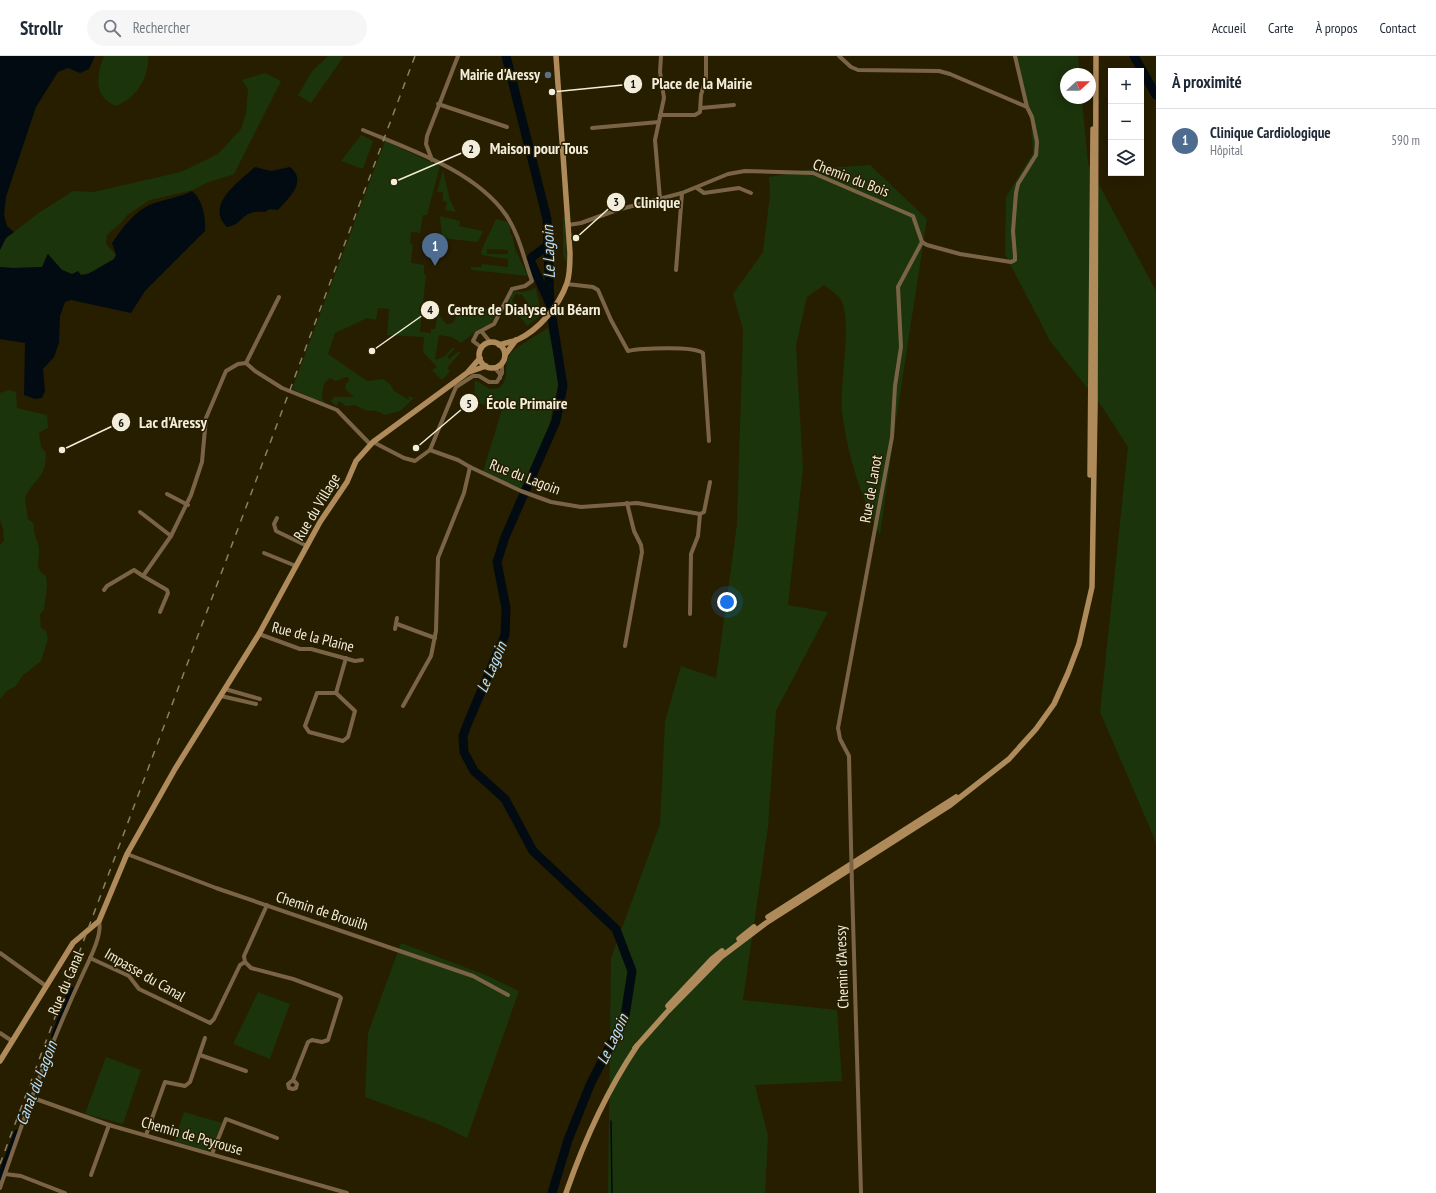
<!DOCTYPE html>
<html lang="fr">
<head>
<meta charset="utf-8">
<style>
  body { margin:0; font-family:"PT Sans Narrow",sans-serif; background:#f6f6f7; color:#1f2937 }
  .controls { position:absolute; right:12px; top:12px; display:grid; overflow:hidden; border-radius:0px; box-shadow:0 2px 10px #0003 }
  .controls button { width:36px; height:36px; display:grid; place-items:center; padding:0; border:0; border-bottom:1px solid #e0e1e3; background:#fff; color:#1f2937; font:20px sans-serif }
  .compass { position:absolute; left:1060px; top:12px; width:36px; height:36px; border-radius:50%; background:#fff; box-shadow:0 2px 10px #0003; rotate:69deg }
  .you { position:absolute; left:727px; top:546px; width:14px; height:14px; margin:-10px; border:3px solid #fff; border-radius:50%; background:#1a73e8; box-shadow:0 0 0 6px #1a73e833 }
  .badge { display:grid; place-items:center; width:26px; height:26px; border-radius:50%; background:#4e6b90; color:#fff; font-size:13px; font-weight:700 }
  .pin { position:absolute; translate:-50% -33px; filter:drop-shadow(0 1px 2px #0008) }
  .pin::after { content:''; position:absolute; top:21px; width:14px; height:12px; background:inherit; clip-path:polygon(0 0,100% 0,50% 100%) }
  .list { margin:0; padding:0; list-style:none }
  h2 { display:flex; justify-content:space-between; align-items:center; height:52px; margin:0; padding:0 16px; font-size:17px }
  h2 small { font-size:13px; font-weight:400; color:#747a83 }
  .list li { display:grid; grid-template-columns:26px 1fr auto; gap:12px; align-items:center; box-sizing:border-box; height:64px; padding:0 16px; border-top:1px solid #e0e1e3 }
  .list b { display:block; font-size:15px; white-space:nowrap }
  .list p { margin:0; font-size:13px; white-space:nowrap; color:#747a83 }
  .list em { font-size:13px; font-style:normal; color:#747a83 }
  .icon { flex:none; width:22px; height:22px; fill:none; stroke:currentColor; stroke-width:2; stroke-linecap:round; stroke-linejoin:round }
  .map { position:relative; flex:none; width:1156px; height:1137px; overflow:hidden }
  header { display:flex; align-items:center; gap:24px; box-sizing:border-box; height:56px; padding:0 20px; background:#fff; border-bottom:1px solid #e0e1e3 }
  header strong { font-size:19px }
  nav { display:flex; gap:22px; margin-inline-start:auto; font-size:14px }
  .search { width:280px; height:36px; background:#f6f6f7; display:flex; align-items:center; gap:10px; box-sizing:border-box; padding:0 14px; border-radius:22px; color:#747a83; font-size:15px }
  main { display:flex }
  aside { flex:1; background:#fff }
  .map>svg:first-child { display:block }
</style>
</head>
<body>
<header>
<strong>Strollr</strong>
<div class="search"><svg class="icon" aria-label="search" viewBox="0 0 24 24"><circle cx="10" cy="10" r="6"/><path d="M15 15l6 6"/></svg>Rechercher</div>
<nav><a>Accueil</a><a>Carte</a><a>À propos</a><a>Contact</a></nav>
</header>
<main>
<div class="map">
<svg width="1156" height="1137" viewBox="0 0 1156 1137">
  <rect width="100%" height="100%" fill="#271e00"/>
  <g fill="#1b340c" fill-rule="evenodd">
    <path d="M104,0h44c1,22 -12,42 -32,50 -23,-9 -20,-31 -12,-50z"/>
    <polygon points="328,0 344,0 311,47 298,39 313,14"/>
    <polygon points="1013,0 1078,0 1080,18 1066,18 1066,42 1082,42 1088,108 1156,235 1156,789 1153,779 1100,656 1128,391 1103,352 1050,285 1005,198 1006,141 1033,97 1031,66 1024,46"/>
    <path d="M265,17l16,8 -47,93 -28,9 -13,7 -43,10 -23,15 -5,7 -15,13 -1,9 10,11 -2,4c-15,9 -34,24 -51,11 -6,-4 -11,-11 -16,-16l-5,13 -29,1 -13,-1v-17l6,-12 34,-26 33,-21 20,1 88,-20 37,-18 23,-25 5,-16 2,-24 -6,-9z"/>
    <polygon points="361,79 373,85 363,113 341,105"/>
    <polygon points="385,85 440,110 427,159 423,159 420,177 411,176 410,187 413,188 411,207 424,209 424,218 426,219 420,276 431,277 431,273 435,273 438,257 446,268 453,267 457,260 455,255 450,252 452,250 499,254 490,268 479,273 461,287 452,281 439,279 435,304 444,301 452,292 455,293 447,300 449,303 459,295 460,297 447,312 450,315 442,324 432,314 437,311 423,296 424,281 387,279 389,253 378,252 376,264 367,262 335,277 328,298 367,325 383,323 390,328 394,335 409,344 408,340 414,342 400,355 385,359 377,355 365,354 355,349 346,350 339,345 336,350 331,345 334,341 354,341 345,333 346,327 349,326 349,322 346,321 336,325 330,322 325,326 323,331 322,342 325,347 323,347 292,333"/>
    <path d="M870,109l57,54 -32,208 -15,108c-19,-38 -33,-81 -38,-124 -3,-27 12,-96 -3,-114 -4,-4 -10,-8 -15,-12l-17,12 -11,48 7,124 -15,136 40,7 -52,99 -8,116 -25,173 94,10 5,71 -87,4 13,51 -3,57h-157l3,-235 49,-134 5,-103 16,-55 35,12 21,-154 6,-195 -10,-35 30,-42 7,-57 -1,-18 43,-8z"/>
    <polygon points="443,114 450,144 456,156 445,154 447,146 443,145 443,136 437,136"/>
    <polygon points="440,160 460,165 459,170 483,175 478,186 442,182"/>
    <polygon points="563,161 565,161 567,208 563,199"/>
    <path d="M496,163l12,3 2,6v6l2,1 3,14 13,27 -57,-6v-3h10l1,-3 26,3v-8l-26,-4 -1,-4zM487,193l21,1v4h-21z"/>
    <path d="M536,232l5,27 -14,11 -18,-25 2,-7 4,-3 9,1zM516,237l3,2 2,-1 8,10 -4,7 -3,-1 -2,1 -8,-10z"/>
    <path d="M548,272l9,41 1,15 -9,43 -26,63 -40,-18 19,-63 -24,-6c-4,-5 -4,-16 -3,-23l15,9 9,-1c12,-9 3,-24 12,-35 2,-4 31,-21 37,-25z"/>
    <path d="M9,334l7,2 1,16 30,7 1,13 -9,5 2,14 5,6c0,28 -13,25 -21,45l3,21 6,5c-1,13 5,17 5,26 1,12 -6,17 7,26l1,10 -3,24 -4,4 1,14 5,3 2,8 -7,22 -19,15 -6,10 -8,4 -8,9v-154l4,-4 -1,-13 -3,-8v-127z"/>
    <polygon points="401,887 488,920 519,935 467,1082 438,1068 365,1041 368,977"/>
    <polygon points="258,936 290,948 270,1003 233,988"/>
    <polygon points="106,1001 141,1014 123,1068 85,1058"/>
    <polygon points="184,1056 222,1067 211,1093 208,1095 174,1085"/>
  </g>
  <g fill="#020b12">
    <polygon points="0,0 95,0 89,13 80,17 68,12 58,16 36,51 6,141 4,159 7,170 14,176 6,182 0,194"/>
    <path d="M255,111l16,4 19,-4c18,14 -1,31 -12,43l-8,-1 -5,3c-24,-3 -21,13 -38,15 -23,-22 13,-46 28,-60z"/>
    <path d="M192,135c11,9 14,27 13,40l-60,60 -14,22 -60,-13 -6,2 -5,14 -1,27 -5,14 -11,12 2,22 -3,7 -7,1 -11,-4 1,-52 -25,-4v-72l13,1 29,-1 6,-13 14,16 10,4 6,-3 3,4 7,-1 26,-15 2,-4 -4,-12c9,-13 19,-27 32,-35 12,-8 33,-9 48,-17z"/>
  </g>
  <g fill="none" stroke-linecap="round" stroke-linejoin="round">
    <polyline stroke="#020b12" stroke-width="1.5" points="611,1065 612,1137"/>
    <g stroke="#020b12" stroke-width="5.5">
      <polyline points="54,980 71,933"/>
      <polyline points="0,1121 17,1076"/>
    </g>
    <g stroke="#020b12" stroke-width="9">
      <polyline points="506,0 547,163 550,249 563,330 556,365 505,481 497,506 506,552 505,579 467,669 463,680 464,696 474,715 505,743 533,795 616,873 632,915 625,960 590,1029 568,1084 552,1137"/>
      <polyline points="1134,0 1156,39"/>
      <polyline points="548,189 531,202 531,206 549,246"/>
    </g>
    <g stroke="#7b6446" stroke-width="4">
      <polyline points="839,0 851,11 858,14 939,15 950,18 1027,51"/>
      <polyline points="438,48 507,71"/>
      <polyline points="701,52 734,49"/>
      <polyline points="660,59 695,59 700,56 701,39 706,22 706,0"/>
      <polyline points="592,72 659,66"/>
      <path d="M363,74c48,20 112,41 143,85 13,19 18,44 26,66l-7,5 -13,3 -18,35 -17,9 -4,8 9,7"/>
      <polyline points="432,104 426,88 427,80 458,0"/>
      <polyline points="697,132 704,137 739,132 751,137"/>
      <polyline points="660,143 655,84 664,42 660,16 661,0"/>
      <polyline points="568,169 581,167 617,154 682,137 728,118 745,115 813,117 913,160 922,186 927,189 960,198 1011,206 1015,204 1015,200 1013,175 1016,137 1018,128 1036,99 1037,86 1032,61 1027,51 1015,0"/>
      <polyline points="676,214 682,137"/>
      <path d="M567,228l26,3 5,3 13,30 17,31c13,-3 66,-5 75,2l6,88"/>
      <polyline points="482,276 491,287"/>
      <polyline points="246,307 279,241"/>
      <polyline points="494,311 500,318 500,322"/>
      <polyline points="373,386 404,402 415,405 430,394 456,331 473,320 479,320 489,326 497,326 502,317 502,308"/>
      <polyline points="430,394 458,404 470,411 521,435 551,446 581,451 637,447 700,458 704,456 710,426"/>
      <polyline points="167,438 188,449"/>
      <polyline points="140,456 171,480"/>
      <polyline points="277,462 274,468 276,475 307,490"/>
      <polyline points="264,497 296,510"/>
      <polyline points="143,520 167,534 168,537 160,556"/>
      <polyline points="104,534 107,530 134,514 143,520 171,480 191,439 202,406 206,362 226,315 238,308 246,307 255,315 282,332 337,354 370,388"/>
      <polyline points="690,558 691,498 698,480 700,458"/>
      <polyline points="397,568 435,582"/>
      <polyline points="395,573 397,562"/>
      <polyline points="259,578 300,593 311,593 355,605 362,604"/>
      <polyline points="625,590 642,496 641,489 634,475 627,447"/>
      <polyline points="225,633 260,643"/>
      <polygon points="317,637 336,637 355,655 348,681 343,685 309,676 305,670"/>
      <polyline points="336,637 346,602"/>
      <polyline points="221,640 256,648"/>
      <polyline points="403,650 431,600 436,575 438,502 464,437 470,411"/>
      <polyline points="851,789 849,700 840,683 838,672 892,381 895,330 901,291 898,231 922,186"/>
      <polyline points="127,798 216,832 473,920 508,939"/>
      <polyline points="852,830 861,1137"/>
      <polyline points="267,849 244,900 245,906 251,912 293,923 339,940 341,942 328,984 322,986 312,984 308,986 293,1024 288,1028 289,1032 293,1033 296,1032 297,1028 293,1024"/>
      <polyline points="0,897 46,930"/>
      <polyline points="90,902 129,920 139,933 210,967 214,963 240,909 245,906"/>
      <polyline points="0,977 12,985"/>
      <polyline points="200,999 246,1015"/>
      <polyline points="33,1042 109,1069 347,1137"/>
      <polyline points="146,1079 165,1026 185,1030 190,1026 205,982"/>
      <polyline points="212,1098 226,1063 277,1082"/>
      <polyline points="5,1118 21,1120 65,1137"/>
      <polyline points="91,1119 109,1069"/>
      <path d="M0,1132c24,-70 49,-142 81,-210 6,-14 22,-42 18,-57"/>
    </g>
    <g stroke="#af8a5a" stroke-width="5.5">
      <circle cx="492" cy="299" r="13"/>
      <path d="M499,289c5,-2 12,-3 18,-5 22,-10 42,-34 50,-57 3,-9 3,-20 3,-30l-14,-197"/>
      <polyline points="505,299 516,284"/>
      <polyline points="469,316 486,310"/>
      <polyline points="1090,419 1093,73"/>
      <polyline points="768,861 956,741"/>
      <polyline points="739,883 754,871"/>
      <polyline points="668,950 712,903 722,895"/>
      <polyline points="635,992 668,955 721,901 766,867 949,750 1009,703 1036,673 1054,648 1068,617 1079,588 1092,531 1095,350 1096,0"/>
      <polyline points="0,1005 73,887 99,865 127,798 175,713 259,578 320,466 347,426 356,405 373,386 467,317 480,302"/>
      <path d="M566,1137c18,-52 40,-101 71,-147"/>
    </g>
    <polyline stroke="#888168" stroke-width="1.5" stroke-dasharray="7 7" stroke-linecap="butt" points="0,1108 415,0"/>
    <polyline stroke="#7b6446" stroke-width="4" points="851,789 852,830"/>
  </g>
  <circle fill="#5c6f8a" stroke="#271e00" stroke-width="1.5" cx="548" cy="19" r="4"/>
  <g text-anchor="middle" stroke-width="3" stroke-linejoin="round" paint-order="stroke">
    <g font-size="15" font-weight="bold" fill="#f3eddb" stroke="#271e00" text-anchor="end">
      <text x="540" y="24">Mairie d'Aressy</text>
    </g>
    <g font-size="15" fill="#f3eddb" stroke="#271e00">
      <text transform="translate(851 122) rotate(21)" y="5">Chemin du Bois</text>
      <text transform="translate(525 421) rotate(21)" y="5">Rue du Lagoin</text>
      <text transform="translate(871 433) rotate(-80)" y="5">Rue de Lanot</text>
      <text transform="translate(317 451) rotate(-59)" y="5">Rue du Village</text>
      <text transform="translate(313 581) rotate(14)" y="5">Rue de la Plaine</text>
      <text transform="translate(322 855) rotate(18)" y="5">Chemin de Brouilh</text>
      <text transform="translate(842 911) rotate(-92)" y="5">Chemin d'Aressy</text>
      <text transform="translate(145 919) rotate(30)" y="5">Impasse du Canal</text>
      <text transform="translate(66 927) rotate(-67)" y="5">Rue du Canal</text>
      <text transform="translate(192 1080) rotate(16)" y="5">Chemin de Peyrouse</text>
    </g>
    <g font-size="16" font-style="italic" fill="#b8e0fd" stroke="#271e00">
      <text transform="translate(548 196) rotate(-92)" y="6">Le Lagoin</text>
      <text transform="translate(491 611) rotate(-67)" y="6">Le Lagoin</text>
      <text transform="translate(612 983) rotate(-65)" y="6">Le Lagoin</text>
      <text transform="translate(36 1027) rotate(-69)" y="6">Canal du Lagoin</text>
    </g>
  </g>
  <path fill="none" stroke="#f3eddb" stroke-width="1.5" d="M552 36L633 28M394 126L471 93M576 182L616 146M372 295L430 254M416 392L469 347M62 394L121 366"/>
  <g fill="#f3eddb" stroke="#271e00" stroke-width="1.5">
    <circle cx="552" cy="36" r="4"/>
    <circle cx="394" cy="126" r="4"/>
    <circle cx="576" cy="182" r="4"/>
    <circle cx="372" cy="295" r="4"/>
    <circle cx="416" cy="392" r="4"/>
    <circle cx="62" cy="394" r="4"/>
    <circle cx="633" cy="28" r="10"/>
    <circle cx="471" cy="93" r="10"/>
    <circle cx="616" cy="146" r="10"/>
    <circle cx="430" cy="254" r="10"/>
    <circle cx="469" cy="347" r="10"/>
    <circle cx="121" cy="366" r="10"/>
  </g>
  <g font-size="12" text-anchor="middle" font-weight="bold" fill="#111">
    <text x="633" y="32">1</text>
    <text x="471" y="97">2</text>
    <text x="616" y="150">3</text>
    <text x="430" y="258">4</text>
    <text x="469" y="352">5</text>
    <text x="121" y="371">6</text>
  </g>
  <g font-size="16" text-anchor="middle" font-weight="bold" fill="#f3eddb" stroke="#271e00" stroke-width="3" stroke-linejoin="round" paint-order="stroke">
    <text x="702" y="33">Place de la Mairie</text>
    <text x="539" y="98">Maison pour Tous</text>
    <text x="657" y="152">Clinique</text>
    <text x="524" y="259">Centre de Dialyse du Béarn</text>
    <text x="527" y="353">École Primaire</text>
    <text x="173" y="372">Lac d'Aressy</text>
  </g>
</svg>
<div class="controls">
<button>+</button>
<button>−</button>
<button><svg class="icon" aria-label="layers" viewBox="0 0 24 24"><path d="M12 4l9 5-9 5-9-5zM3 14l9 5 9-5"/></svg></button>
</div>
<svg class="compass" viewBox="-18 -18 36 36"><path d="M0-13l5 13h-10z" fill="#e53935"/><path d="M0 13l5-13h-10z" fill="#747a83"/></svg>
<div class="you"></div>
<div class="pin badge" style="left:435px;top:210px">1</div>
</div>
<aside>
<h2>À proximité<small></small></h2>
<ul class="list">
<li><span class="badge">1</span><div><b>Clinique Cardiologique</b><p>Hôpital</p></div><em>590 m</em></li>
</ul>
</aside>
</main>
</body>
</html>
